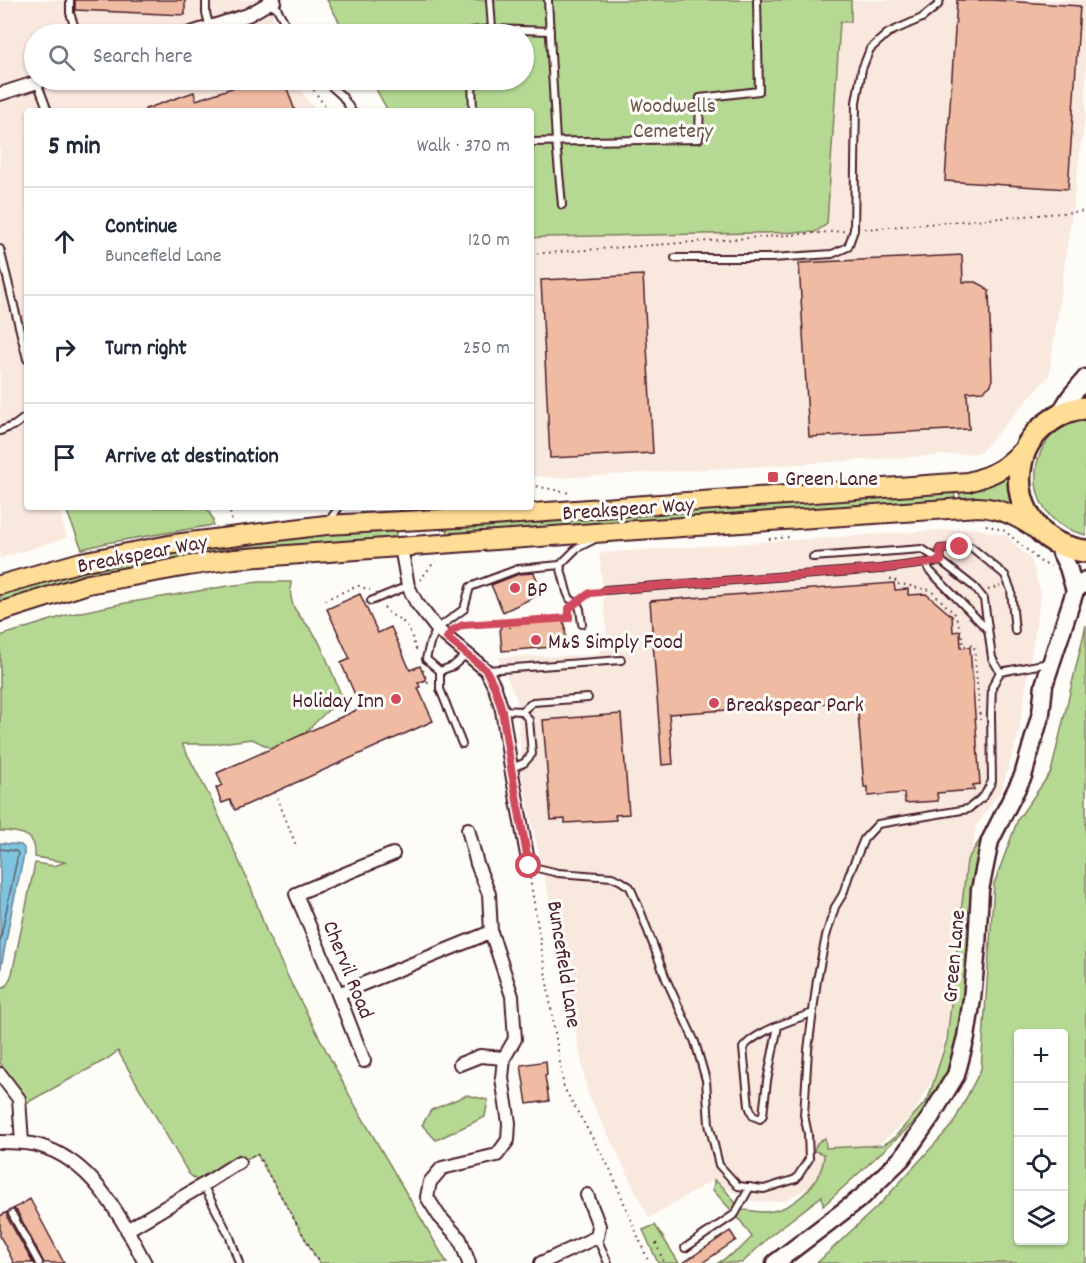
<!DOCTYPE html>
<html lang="en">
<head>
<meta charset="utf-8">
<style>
  body { margin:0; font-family:Dekko,sans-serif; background:#f2f2f3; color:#1f2937 }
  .controls { position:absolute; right:18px; bottom:18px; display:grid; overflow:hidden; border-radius:6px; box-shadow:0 2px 4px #0004 }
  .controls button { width:54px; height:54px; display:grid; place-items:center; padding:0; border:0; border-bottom:2px solid #e0e1e3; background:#fff; color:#1f2937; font:30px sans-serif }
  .stop { position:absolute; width:18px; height:18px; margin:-14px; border:4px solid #d1495b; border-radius:50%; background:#fff }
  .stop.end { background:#d1495b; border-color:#fff; box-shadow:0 2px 6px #0008 }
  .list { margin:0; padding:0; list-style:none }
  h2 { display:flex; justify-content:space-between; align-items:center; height:78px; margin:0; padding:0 24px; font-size:26px }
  h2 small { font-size:20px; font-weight:400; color:#747a83 }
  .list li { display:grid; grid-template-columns:39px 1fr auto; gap:18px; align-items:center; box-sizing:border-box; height:108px; padding:0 24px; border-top:2px solid #e0e1e3 }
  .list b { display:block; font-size:22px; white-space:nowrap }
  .list p { margin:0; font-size:20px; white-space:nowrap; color:#747a83 }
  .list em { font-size:20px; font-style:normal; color:#747a83 }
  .icon { flex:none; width:33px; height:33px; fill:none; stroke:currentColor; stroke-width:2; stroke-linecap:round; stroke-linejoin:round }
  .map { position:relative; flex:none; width:1086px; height:1263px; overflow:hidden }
  .search { position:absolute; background:#fff; box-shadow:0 2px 4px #0004; left:24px; top:24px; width:510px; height:66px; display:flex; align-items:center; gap:15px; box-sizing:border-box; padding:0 21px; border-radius:33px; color:#747a83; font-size:22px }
  .panel { position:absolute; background:#fff; box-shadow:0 2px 4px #0004; left:24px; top:108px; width:510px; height:402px; border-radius:6px }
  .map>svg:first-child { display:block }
</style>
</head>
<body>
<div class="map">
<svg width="1086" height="1263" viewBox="0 0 1086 1263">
  <rect width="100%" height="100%" fill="#fdfcf7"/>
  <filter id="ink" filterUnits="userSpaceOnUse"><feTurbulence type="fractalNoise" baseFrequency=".0167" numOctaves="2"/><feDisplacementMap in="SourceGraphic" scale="12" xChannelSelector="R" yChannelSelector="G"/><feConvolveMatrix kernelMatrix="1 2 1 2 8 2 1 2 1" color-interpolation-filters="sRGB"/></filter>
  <g filter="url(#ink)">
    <g fill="#f9e8de">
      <polygon points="0,0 272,0 275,34 34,34 34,80 297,80 306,98 317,111 27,111 27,507 58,507 67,538 0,558"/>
      <polygon points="851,0 1086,0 1086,110 1049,376 980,453 560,478 531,476 531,238 545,237 840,22 851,22"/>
      <polygon points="973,528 1005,535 1031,559 1041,594 1019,732 1002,789 976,826 963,909 953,1009 934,1077 911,1117 864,1157 784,1201 749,1201 713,1180 649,1218 588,1094 548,894 522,778 517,700 498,657 596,655 608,645 599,553"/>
    </g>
    <g fill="#b5d993" stroke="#807c5f" stroke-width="1.5" fill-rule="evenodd">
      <polygon points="327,0 851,0 851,22 840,22 827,224 815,232 545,237 531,238 531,111 388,111 371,80 524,80 524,34 346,34"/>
      <path d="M1086,420v115c-12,-3 -24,-7 -33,-16 -24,-23 -23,-66 3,-87 9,-7 19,-10 30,-12z"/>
      <polygon points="1014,474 1013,503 979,498 960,499 959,489 988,486"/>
      <polygon points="954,490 955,499 448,535 447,527"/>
      <polygon points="67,507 206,507 213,519 213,525 106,543 82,549 67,512"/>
      <path d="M396,530v9l-396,66v-11c19,-6 38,-13 57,-17 111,-28 225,-42 339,-47z"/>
      <path d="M259,582h32c-4,34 17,36 29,62 9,19 16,39 24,58l-16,8 -24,24 -31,15 -21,-10 -39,5h-31l32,61 37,83 16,45 24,50 61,117 95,163h-128l-62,-109 -18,8 -36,23 -14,-11 -71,-123 -11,8 -86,47 -21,-44v-72l7,-5 5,-11 23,-111 19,3 11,-4 -30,-5c2,-25 -15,-25 -35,-26v-195l67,-21 53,-11 108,-18z"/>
      <path d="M1086,625v638h-269l64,-60 72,-79 28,-55 13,-185 24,-65 33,-47zM1018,1034h46v206h-46z"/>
      <path d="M987,829l-14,66 -6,120 -14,50 -19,39 -111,102 -1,-10 -51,39 -29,28h-24l22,-14 12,-12 -12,-17 -27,-30 1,-10 9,7 18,23c7,0 16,2 23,2 29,-1 59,-29 60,-58l-10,-3c2,-7 4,-10 11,-13l1,10 57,-3 10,-6 35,-40 19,-59 20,-180z"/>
      <polygon points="467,1095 488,1100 485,1117 436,1140 422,1125 431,1110"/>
      <polygon points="655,1225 679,1263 658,1263 643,1230"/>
    </g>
    <polygon fill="#7ec4df" stroke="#698297" stroke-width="1.5" points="0,843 21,845 24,848 24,855 12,909 0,973"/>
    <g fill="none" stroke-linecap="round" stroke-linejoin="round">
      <polyline stroke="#5f6173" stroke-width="1.5" points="0,849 16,851 18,854 0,941"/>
    </g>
    <g fill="#f0bba3" stroke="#4a1f2b" stroke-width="1.5">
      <polygon points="75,0 185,0 185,15 75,10"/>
      <polygon points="957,0 992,0 1080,6 1068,189 945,181"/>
      <polygon points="256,80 284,80 295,111 145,111 145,109 194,92 196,100"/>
      <polygon points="962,255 963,282 976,282 984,286 989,291 992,382 990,386 983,391 967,392 969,429 809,437 799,263"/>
      <polygon points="643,275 653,453 550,458 541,280"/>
      <polygon points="534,573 543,593 503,612 491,585 519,574"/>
      <polygon points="894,583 895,590 908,589 908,595 926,594 952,616 953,632 960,631 961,648 970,647 980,784 973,785 974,790 937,793 938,801 905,803 904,793 868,796 868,787 864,787 857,701 669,714 673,764 662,765 650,601"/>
      <polygon points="360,594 378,633 391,627 410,670 420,666 426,680 418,683 420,687 418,688 433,721 235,810 230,800 222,803 216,788 222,785 217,773 361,708 341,663 350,659 327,609"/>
      <polygon points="563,620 564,624 565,624 566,646 502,651 500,629 502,624"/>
      <polygon points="621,714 629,814 615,815 616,820 565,823 565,819 551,820 543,720"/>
      <polygon points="546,1061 547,1075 545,1076 549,1101 527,1104 521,1065"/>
      <polygon points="30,1199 64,1263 44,1263 17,1211 13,1209"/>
      <polygon points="7,1212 7,1217 33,1263 14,1263 0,1236 0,1216"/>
      <polygon points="730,1231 736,1240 702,1263 683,1263"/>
    </g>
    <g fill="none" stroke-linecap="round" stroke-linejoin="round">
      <g stroke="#4a1f2b" stroke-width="10">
        <g id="lane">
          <polyline points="70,0 70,13 77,34"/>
          <polyline points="206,0 206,13 210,28"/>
          <polyline points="490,0 492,29"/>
          <polyline points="548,0 556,141 562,205"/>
          <polyline points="273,1 291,34"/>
          <polyline points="472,34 472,31 492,29 550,31"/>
          <polyline points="324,80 342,96 352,111"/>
          <polyline points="472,80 473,111"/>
          <polyline points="37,82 48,111"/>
          <polyline points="406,83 472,81"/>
          <polyline points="531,142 699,139 700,98 759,91 757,0"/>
          <polyline points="0,249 27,359"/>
          <polyline points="675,258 772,258 832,254 848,247 854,230 856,102 862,69 870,49 888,33 922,18 938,5 940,0"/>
          <polyline points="0,431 15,425 27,416"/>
          <polyline points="329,521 339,507"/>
          <polyline points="813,557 922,549 941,561"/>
          <polyline points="941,561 940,549 971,547 1005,575 1011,590 1015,631"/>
          <polyline points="927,564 929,570 987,629"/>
          <polyline points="560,565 567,592 570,599 577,603 580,609 582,624"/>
          <polyline points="605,590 880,569 941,561 974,587 984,599 992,658 1000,672 1049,663"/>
          <polyline points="371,601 408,586"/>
          <polyline points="467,654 453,666 440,671 426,659 430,643 437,629 464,609 470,587 518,569 560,565 577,548 595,539"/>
          <polyline points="487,670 621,660"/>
          <polyline points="440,671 440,689 462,744"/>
          <polyline points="502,710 522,711 529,720 532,754 524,763 511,768"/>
          <polyline points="522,711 533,702 588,698"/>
          <polyline points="529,866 558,873 612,877 621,881 630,887 640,910 666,979 695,1042 706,1080 709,1124 719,1165 738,1186 764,1189 796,1179 809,1159 808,1134 804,1115 808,1050 817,980 826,936 835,907 843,894 849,875 864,839 878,824 968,809 984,796 992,781 991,714 992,687 1000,672"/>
          <path d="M778,1026l-11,55 -4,34 -3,4 -7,-3 -4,-10 -6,-58c11,-16 52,-29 70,-35"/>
          <polyline points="203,1185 230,1237 239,1263"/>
          <polyline points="12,1214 39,1263"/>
          <polyline points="597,1238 608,1263"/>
          <polyline points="685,1248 735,1214 750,1187"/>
        </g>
      </g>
      <g stroke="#4a1f2b" stroke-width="16">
        <g id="street">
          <polyline points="188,34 248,15 272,1"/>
          <polyline points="0,94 44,80"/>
          <polyline points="401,547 408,586 416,602 437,629 486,670 495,688 502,710 511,768 529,866"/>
          <polyline points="468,829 477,864 489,894 491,932 512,996 515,1039 504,1058 502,1078 509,1123 508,1140 497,1155 442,1168 430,1182 427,1197 439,1216 460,1239 469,1263"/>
          <polyline points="338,994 491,932"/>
          <polyline points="364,1061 338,994 296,894 393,854"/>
          <polyline points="460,1064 480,1056 504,1058"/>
          <polyline points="0,1074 19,1099 22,1142"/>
          <path d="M0,1142c12,0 24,0 37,3 56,15 83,71 108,118"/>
          <polyline points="127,1230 203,1185 239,1162"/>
          <polyline points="541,1263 597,1237 599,1226 587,1195"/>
        </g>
      </g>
      <g stroke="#4a1f2b" stroke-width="21">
        <g id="secondary">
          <polyline points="272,0 272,1"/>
          <polyline points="1059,415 1070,397 1086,378"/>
          <polyline points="1056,543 1068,567 1075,591"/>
          <polyline points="775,1263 862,1197 902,1158 930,1118 956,1075 966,1037 972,999 977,946 980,890 990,841 1023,776 1041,713 1044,685 1075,591 1086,580"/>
        </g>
      </g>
      <g stroke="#4a1f2b" stroke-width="22">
        <g id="primary">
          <path d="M0,585l81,-23 93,-18 152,-19 151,-8 491,-35c30,-8 38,-15 60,-37"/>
          <path d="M0,612l88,-28 100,-18 46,-7 53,-4 321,-23 370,-25c23,1 40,10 59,23"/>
        </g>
      </g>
      <g stroke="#4a1f2b" stroke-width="26">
        <path id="highway" d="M1086,408c-12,0 -24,5 -34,12 -15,10 -28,25 -31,44 -7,33 10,70 43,82 7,2 14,5 22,5"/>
      </g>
      <g stroke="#4a1f2b" stroke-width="2" stroke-dasharray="1.5 4.5" stroke-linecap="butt">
        <polyline points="307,80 328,111"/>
        <polyline points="865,229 1086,211"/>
        <polyline points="531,254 844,231"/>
        <polyline points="531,485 570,493"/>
        <polyline points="229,507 232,522"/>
        <polyline points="986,525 1005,531 1042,563 1051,566"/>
        <polyline points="769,539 790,537"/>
        <polyline points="890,579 895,579 896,584 907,585 917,588 930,590 955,614 962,635 963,646 974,645 980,720"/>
        <polyline points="420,580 435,561"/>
        <polyline points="988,590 1000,586"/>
        <polyline points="584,597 590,593 595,593"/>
        <polyline points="325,600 356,586 359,586 370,590"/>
        <path d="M384,607c7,11 12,8 20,16 8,8 8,18 13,28"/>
        <polyline points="510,621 510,628"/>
        <polyline points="460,626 463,625 569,618 569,613"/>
        <polyline points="423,670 429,685"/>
        <polyline points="275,792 297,848"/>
        <polyline points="530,878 564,1088 610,1169 649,1263"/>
        <polyline points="252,1156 257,1154 319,1263"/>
        <polyline points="656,1243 664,1263"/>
      </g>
      <use href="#lane" stroke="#fdfcf7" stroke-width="6"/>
      <use href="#street" stroke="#fdfcf7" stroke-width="12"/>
      <use href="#secondary" stroke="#fdfcf7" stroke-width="16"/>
      <use href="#primary" stroke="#fedd96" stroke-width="18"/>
      <use href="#highway" stroke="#fedd96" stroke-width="21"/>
    </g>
  </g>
  <g fill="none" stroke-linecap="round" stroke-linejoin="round" filter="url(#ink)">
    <polyline stroke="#d1495b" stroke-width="8" points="529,866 511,768 502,710 495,688 486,670 447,638 453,630 463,625 569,618 569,608 590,593 601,592 605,590 880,569 941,561 940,549 960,547"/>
  </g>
  <g fill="#d1495b" stroke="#fdfcf7" stroke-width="2">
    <rect x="767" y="471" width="12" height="12" rx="3"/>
    <circle cx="515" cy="588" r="6"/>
    <circle cx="536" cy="640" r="6"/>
    <circle cx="396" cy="699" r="6"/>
    <circle cx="714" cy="703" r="6"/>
  </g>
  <g text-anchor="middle" stroke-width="6" stroke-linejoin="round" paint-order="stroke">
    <g font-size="22" fill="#6a574a" stroke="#fdfcf7">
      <text x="673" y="112">Woodwells<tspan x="673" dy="25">Cemetery</tspan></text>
    </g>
    <g font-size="22" fill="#4a1f2b" stroke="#fdfcf7" text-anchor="start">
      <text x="785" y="485">Green Lane</text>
      <text x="527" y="596">BP</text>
      <text x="548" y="648">M&amp;S Simply Food</text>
      <text x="384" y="707" text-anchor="end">Holiday Inn</text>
      <text x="726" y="711">Breakspear Park</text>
    </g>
    <g font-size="22" fill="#4a1f2b" stroke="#fdfcf7">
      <text transform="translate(628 507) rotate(-4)" y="8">Breakspear Way</text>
      <text transform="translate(142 552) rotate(-11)" y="8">Breakspear Way</text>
      <text transform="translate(952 956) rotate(-85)" y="8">Green Lane</text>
      <text transform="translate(566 964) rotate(81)" y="8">Buncefield Lane</text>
      <text transform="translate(350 969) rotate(68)" y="8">Chervil Road</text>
    </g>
  </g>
</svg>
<div class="controls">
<button>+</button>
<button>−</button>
<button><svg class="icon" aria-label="locate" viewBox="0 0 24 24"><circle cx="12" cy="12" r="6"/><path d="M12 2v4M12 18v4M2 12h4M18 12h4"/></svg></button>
<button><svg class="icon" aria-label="layers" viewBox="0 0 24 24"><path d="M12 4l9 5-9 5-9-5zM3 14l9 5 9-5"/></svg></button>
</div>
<div class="stop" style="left:529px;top:866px"></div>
<div class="stop end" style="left:960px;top:547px"></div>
<div class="search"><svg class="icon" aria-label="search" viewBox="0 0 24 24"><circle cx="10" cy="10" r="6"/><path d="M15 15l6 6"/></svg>Search here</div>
<section class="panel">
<h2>5 min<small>Walk · 370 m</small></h2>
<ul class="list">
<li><svg class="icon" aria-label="ahead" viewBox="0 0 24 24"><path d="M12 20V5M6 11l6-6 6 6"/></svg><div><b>Continue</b><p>Buncefield Lane</p></div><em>120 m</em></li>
<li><svg class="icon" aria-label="right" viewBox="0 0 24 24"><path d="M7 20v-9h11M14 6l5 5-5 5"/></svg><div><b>Turn right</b></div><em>250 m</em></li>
<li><svg class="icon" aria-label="arrive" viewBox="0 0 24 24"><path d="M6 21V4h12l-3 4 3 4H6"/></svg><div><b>Arrive at destination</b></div></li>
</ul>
</section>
</div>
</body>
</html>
